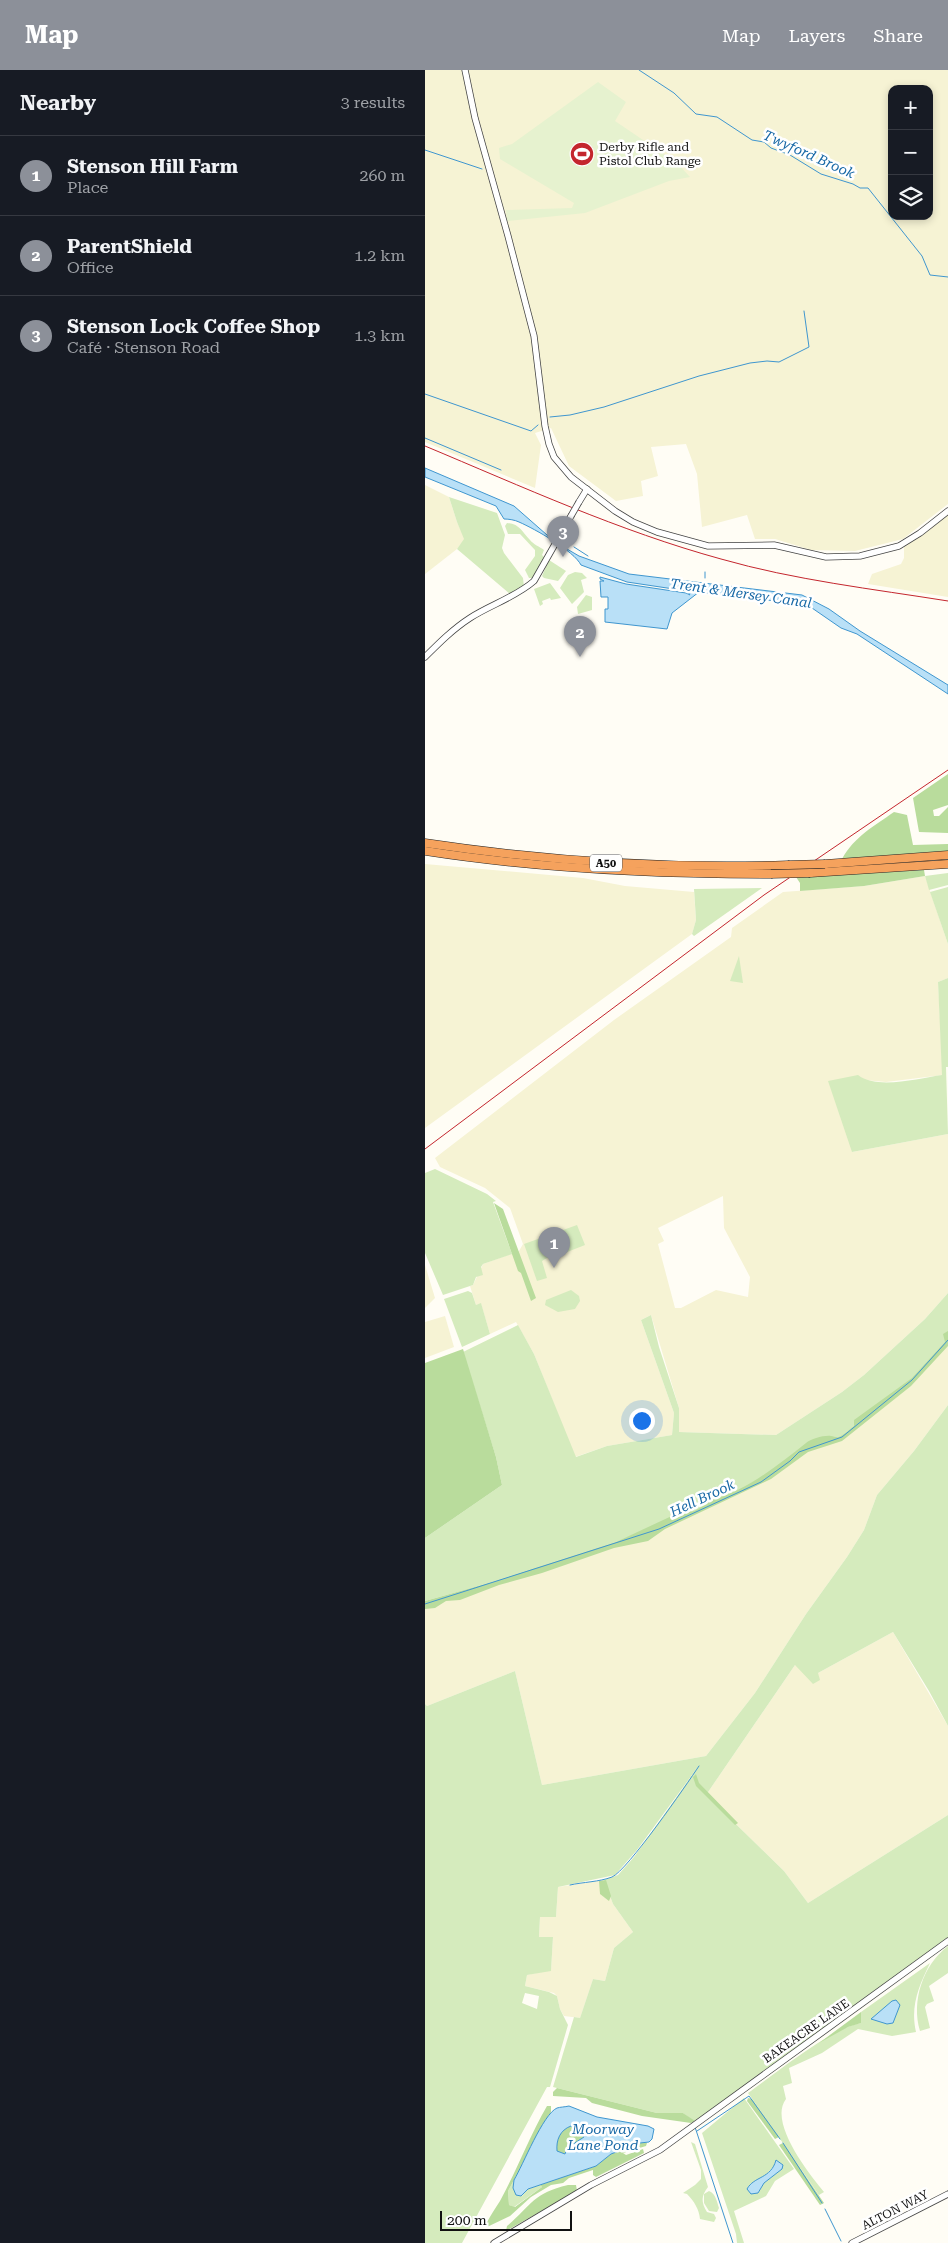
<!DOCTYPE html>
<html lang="en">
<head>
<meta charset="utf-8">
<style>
  body { margin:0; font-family:"Roboto Serif",serif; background:#20242c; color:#f1f3f6 }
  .controls { position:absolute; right:15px; top:15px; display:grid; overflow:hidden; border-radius:10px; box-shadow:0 2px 8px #0003 }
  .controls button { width:45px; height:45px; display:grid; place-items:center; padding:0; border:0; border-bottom:1px solid #363941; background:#171b24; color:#f1f3f6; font:25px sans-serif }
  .scale { position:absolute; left:15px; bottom:12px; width:132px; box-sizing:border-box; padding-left:5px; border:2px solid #111; border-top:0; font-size:14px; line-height:18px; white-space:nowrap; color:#111; -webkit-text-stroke:4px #fff; paint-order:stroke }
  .you { position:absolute; left:216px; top:1350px; width:18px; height:18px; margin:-12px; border:4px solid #fff; border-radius:50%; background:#1a73e8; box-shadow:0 0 0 8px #1a73e833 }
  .badge { display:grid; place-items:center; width:32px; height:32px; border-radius:50%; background:#8c9099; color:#fff; font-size:16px; font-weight:700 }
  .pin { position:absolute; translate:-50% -41px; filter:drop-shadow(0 1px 2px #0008) }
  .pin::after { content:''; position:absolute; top:26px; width:18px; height:15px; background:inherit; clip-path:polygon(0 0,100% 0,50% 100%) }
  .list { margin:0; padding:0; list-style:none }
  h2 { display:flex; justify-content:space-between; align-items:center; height:65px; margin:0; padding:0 20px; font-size:21px }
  h2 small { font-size:16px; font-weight:400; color:#9ea1a6 }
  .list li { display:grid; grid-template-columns:32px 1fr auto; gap:15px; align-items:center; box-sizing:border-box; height:80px; padding:0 20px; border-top:1px solid #363941 }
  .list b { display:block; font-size:19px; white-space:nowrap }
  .list p { margin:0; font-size:16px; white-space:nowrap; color:#9ea1a6 }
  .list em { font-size:16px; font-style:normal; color:#9ea1a6 }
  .icon { flex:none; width:28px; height:28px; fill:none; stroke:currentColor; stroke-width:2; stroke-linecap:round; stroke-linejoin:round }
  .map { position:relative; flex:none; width:523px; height:2173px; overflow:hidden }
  header { display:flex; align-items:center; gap:30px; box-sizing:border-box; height:70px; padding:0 25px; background:#8c9099; color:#fff }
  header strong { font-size:24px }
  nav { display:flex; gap:28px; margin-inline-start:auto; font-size:18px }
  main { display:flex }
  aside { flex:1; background:#171b24 }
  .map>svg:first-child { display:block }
</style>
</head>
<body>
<header>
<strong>Map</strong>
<nav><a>Map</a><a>Layers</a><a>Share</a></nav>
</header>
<main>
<aside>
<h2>Nearby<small>3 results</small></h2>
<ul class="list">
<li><span class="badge">1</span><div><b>Stenson Hill Farm</b><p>Place</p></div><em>260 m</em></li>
<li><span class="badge">2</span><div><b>ParentShield</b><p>Office</p></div><em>1.2 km</em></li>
<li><span class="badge">3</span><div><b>Stenson Lock Coffee Shop</b><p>Café · Stenson Road</p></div><em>1.3 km</em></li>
</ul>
</aside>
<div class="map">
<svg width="523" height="2173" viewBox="0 0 523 2173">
  <rect width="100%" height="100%" fill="#fffdf5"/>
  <g fill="#f6f3d4" fill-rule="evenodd">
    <path d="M0,0h523v434l-45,35 -48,12 -44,-1 -36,-11h-20l-8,-24 -45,12 -5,-53 -11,-30 -35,3 7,29 -17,5 2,15 -27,5 -47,-35 -18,-38 -16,5 6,12 -6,43 -110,-46zM467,19h37v127h-37z"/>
    <polygon points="0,415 24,427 32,452 40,469 32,479 0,504"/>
    <polygon points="523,445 523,527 443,514 447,504 476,494 479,488 479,477"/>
    <polygon points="0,794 158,808 200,816 269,822 271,850 267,864 0,1058"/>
    <path d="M500,806l23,68v34l-10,4 5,93 -57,7 -22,-2 -12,72 96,-18v159l-23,26 -61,56 -22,17 -66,43 -97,-3v-24l-28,-93 -10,5 33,93 -2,22 -65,11 -32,11 -41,-103 -18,-32 -26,12 -9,-30 -5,1 -6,-19 3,-1 10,-21 36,-13 4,-7 -13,-36 -25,-20 -45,-21 -5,-9 179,-138 117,-83 1,-9 51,-36 81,-6zM298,1126l1,32 26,49 -2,20 -32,-7 -35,18h-6l-17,-64 6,-3 -6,-13z"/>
    <polygon points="0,1195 10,1228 0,1238"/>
    <polygon points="20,1246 29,1277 0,1288 0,1252"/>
    <polygon points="523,1274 523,1335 489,1381 452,1425 439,1460 422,1487 381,1544 330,1623 281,1686 117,1715 90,1601 2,1636 0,1634 0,1536 83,1511"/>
    <polygon points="468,1562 523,1656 523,1745 383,1833 359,1801 281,1725 370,1595 393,1603"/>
    <polygon points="179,1810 188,1834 208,1862 189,1878 180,1911 168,1909 155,1948 139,1946 135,1939 132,1926 129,1923 100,1916 102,1905 126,1900 128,1867 114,1867 115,1847 131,1847 133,1817"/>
  </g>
  <g fill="#d5ebbd" fill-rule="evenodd">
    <polygon points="24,427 72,443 80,465 77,478 79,483 98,508 99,517 85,524 32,479 39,469 32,452"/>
    <path d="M82,453c13,1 15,9 23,17 3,4 10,7 14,10l-2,5 3,3 -12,20h-4l-4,-8 10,-14v-6l-15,-16h-12l-3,-8z"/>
    <polygon points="124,490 141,501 133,511 119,508 117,506"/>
    <polygon points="150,502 157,503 162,508 156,510 159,522 147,534 135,518 143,505"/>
    <polygon points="125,513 136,528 126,530 125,528 117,531 118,534 115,536 109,519"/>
    <polygon points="161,525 167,527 167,540 153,544 152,537"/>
    <polygon points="523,803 523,815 504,820 500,806"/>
    <polygon points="523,817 523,874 505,822"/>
    <polygon points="337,818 269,866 267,864 271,850 269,819"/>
    <polygon points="314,886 318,913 305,911"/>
    <path d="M523,908v89h-2l2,67 -96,18 -24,-71 30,-6c19,15 62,3 84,0l-4,-93z"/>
    <polygon points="10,1099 62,1124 71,1131 68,1132 87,1184 58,1194 56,1197 58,1205 51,1207 48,1215 18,1225 0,1183 0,1103"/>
    <polygon points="152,1155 160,1175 132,1186 127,1185 117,1191 122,1208 112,1211 99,1174"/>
    <polygon points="146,1220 154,1226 155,1231 150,1239 133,1242 120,1235 121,1230"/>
    <polygon points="43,1221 47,1223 51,1235 56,1233 65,1264 37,1277 19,1229"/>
    <polygon points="523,1223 523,1270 487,1310 417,1367 374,1382 336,1411 269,1441 262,1441 191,1472 67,1512 0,1531 0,1468 77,1415 71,1387 38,1282 93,1255 109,1284 151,1387 182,1376 247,1365 249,1343 216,1250 226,1245 234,1277 254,1338 254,1362 351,1365 417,1322 439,1305 500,1249"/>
    <path d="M523,1335v321l-19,-35 -36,-59 -75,41 2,7 -7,4 -18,-19 -89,130 78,76 24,32 140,-88v126l-252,182 -13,-10h-26l-104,-26 21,-70 6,1 13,-39 12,2 9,-33 19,-16 -20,-28 -9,-24 14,-5 16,-18 66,-93 -63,86 -22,25 -57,12 -2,30h-16l-1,20h14l-2,34 -24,4 -2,11 24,6 8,4 3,13 8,16 -18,62h-3l-85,156h-37v-539l2,2 88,-35 27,114 164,-29 49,-63 51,-79 41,-57 17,-27 13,-35 37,-44zM100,1923l14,3 -2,13 -15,-6z"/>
    <path d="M523,1876v27l-19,13 5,15 -7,3 -2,3 5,21 -10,3c-9,-30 3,-66 28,-85z"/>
    <path d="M505,1893c-11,23 -20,43 -14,69l-24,4 -34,-7 -36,24 -33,15 3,15 -9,3 3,13c-18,23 23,75 38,93l-5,3 -71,-102c27,-19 81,-64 113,-70v-11z"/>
    <path d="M319,2028l50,71 -19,12 -9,15 -32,15 10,32h-7l-1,-9 -34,-101zM350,2095l7,4 -18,14 -6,10 -8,-9 14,-7z"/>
    <path d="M266,2072l4,2 13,43c-7,9 -7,15 -1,25l7,2 2,4 -2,4 -14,-3c-1,-10 -6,-18 -13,-25l-4,-1 12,-8 6,-6v-9z"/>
    <polygon points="89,2110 90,2122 97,2126 103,2119 115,2115 117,2117 89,2137 84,2135 83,2121"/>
    <path d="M284,2121c7,3 8,11 10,17l-2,4 -8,-1 -5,-8v-9z"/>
  </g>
  <g fill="#b9dc9c">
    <polygon points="523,704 523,735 508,740 509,746 514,746 523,737 523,763 494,762 488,728"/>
    <path d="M469,742l13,3 6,30 35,-1v7l-106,8c12,-22 32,-33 52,-47z"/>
    <polygon points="499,800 500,806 439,816 375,821 375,813 371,807"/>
    <polygon points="69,1133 78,1139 111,1228 106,1231 96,1203 93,1201"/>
    <path d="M523,1261v15l-37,40 -69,55 -34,11 -37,27 -106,50 -17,12 -34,7 -72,25 -43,12 -39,15 -14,1 -11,7 -10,1v-8l67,-19 124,-40 60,-28 18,-3 13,-7 2,-3c37,-10 68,-35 97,-58 5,-4 18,-8 25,-7 3,0 5,2 8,1 5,-2 11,-8 15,-11v-6l58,-42 33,-36 -2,-8z"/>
    <polygon points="38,1279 71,1387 77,1415 0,1468 0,1293"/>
    <polygon points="271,1704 274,1713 313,1753 310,1755 271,1716 268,1707"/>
    <polygon points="181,1810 186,1826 184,1831 175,1824 174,1811"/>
    <polygon points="436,1942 436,1953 423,1957 394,1973"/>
    <polygon points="132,2018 232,2043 258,2043 270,2051 266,2053 217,2046 167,2033 161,2028 128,2026 128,2022"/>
    <polygon points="323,2028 327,2029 354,2067 350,2069 322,2031"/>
    <path d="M122,2036h4v6l-43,79 1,14 6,2 27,-20 -2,-2 56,-19 15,-12 33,-12 3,1 -1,3 -23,7 3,2 17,-6 1,4 -48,24 -3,-2v-5l-24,8 -6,5 -12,2 -20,12 -21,19 -23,11 -1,-3c4,-8 9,-15 14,-23 17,-31 29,-64 47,-95z"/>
    <path d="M146,2056l11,5 2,6c-6,6 -13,10 -19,17l-8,-3c-1,-12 3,-21 14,-25z"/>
    <polygon points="358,2073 399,2133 395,2135 354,2075"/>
    <path d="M143,2115h8l1,6 -71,40 1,-5c25,-21 26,-33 61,-41z"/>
  </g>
  <polygon fill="#e6f2cf" points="173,12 201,32 190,51 252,93 265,107 244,111 160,143 82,151 81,140 147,138 149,133 75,89 74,78 87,74"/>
  <g fill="#b9e0f7" stroke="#3f96cf" fill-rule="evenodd">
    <path d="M0,398l89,38 41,36 24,14 50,18 173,21 27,14 31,22 88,54v9l-91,-60 -16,-6 -29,-20 -11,-4 -102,-12 -27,21 -5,16 -62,-7v-13h3v-12h-7l-1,-16h4l-4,-2v-2l26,7 60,9 4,2 -3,-4 -60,-9 -46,-17c-7,-14 -46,-36 -62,-43 -4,-2 -10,-3 -15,-3l-8,-13 -71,-29z"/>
    <polygon points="471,1930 475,1935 468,1953 462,1954 446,1949 467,1931"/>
    <path d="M144,2036l28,11 51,9 6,3 -2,10 -3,3 -9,1 -29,11 -15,12 -68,23 -7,7 -5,-1 -3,-7 1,-8c9,-15 29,-66 43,-72 3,-1 8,-1 12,-2zM146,2056l10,5 3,6 -17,11 -2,6 -8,-3c-1,-11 3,-21 14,-25z"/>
    <path d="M351,2090l7,5 -1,4 -18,14 -6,10 -7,1 -4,-5c7,-13 24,-10 29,-29z"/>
  </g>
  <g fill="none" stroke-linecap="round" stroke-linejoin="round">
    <g stroke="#3f96cf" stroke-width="1">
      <polyline points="214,0 249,23 271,44 292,47 327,70 339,72 346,78 365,85 396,104 428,114 435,118 443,118 497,186 505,205 523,207"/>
      <polyline points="0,80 57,99"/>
      <polyline points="0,324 106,361 113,355"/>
      <polyline points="125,347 145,345 179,337 274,306 325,293 342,291 354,292 384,277 379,241"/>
      <polyline points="0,368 76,400"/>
      <polyline points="149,477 163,486"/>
      <polyline points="280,508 280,502"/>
      <polyline points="0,1534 234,1459 336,1412 365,1391 374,1382 417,1367 487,1310 523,1270"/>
      <path d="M145,1815c13,-3 29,-3 42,-8 15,-6 75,-93 87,-111"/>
      <polyline points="270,2057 308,2173"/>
      <polyline points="272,2061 324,2026 355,2069"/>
      <polyline points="358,2073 397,2133"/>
      <polyline points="400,2139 416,2171"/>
    </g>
    <g stroke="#444" stroke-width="7">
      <g id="minor">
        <polyline points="40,0 50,48 83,166 109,266 120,356 124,374 129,387 146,407 190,441 208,452 232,462 283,476 349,475 401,487 435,486 474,476 495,463 523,441"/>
        <polyline points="154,432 162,419"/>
        <path d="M0,587c14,-14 28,-28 45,-39 20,-13 46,-21 64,-37l37,-65"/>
        <polyline points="69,2173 166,2115 235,2080 523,1871"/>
        <polyline points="427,2173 523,2124"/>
      </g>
    </g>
    <g stroke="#222" stroke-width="9">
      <g id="highway">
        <path d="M0,773c120,18 241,26 363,22"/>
        <path d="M0,781c115,18 230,23 346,23"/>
        <polyline points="400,794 523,785"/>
        <polyline points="385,803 523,794"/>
      </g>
    </g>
    <use href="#minor" stroke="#fff" stroke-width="5.5"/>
    <use href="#highway" stroke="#f5a25d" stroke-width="8"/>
    <g stroke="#c4262e" stroke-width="1">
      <path d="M0,376c98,41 194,85 296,113 73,21 152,30 227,42"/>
      <polyline points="0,1079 339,825 523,700"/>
    </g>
    <g stroke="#444" stroke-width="7" stroke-linecap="butt">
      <polyline id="minor-bridge" points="146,446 154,432"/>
    </g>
    <g stroke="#222" stroke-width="9" stroke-linecap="butt">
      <g id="highway-bridge">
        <polyline points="363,795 400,794"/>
        <polyline points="346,804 385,803"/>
      </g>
    </g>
    <use href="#minor-bridge" stroke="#fff" stroke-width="5.5"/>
    <use href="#highway-bridge" stroke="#f5a25d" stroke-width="8"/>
  </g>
  <defs>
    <g id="stadium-disc" transform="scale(1.25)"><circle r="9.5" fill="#c4262e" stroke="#fff"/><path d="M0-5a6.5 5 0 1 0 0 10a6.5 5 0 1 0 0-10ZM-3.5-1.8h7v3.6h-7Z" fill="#fff"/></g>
  </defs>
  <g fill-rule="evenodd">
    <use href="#stadium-disc" x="157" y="84"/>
  </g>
  <g text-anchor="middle" stroke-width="5" stroke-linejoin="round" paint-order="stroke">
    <rect fill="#fff" stroke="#585858" stroke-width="1" x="165" y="784.5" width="32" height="17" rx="4"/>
    <g font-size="11" font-weight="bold" fill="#111">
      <text x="181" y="797">A50</text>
    </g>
    <g font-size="12" fill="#111" stroke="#fff" text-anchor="start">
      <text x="174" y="81">Derby Rifle and<tspan x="174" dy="14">Pistol Club Range</tspan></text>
    </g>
    <g font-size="12" fill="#111" stroke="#fff">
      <text transform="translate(381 1961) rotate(-35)" y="4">BAKEACRE LANE</text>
      <text transform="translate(470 2140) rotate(-27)" y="4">ALTON WAY</text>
    </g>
    <g font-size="14" font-style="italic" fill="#1768a6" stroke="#fff">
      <text transform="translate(384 84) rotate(24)" y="5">Twyford Brook</text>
      <text transform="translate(316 523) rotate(8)" y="5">Trent &amp; Mersey Canal</text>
      <text transform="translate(277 1428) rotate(-25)" y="5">Hell Brook</text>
      <text x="178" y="2064">Moorway<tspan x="178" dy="16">Lane Pond</tspan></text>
    </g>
  </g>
</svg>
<div class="controls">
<button>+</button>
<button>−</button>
<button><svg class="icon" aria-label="layers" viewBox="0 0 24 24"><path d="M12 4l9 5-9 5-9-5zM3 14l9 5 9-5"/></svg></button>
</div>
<div class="scale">200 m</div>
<div class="you"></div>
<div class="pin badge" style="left:129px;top:1198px">1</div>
<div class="pin badge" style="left:155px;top:587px">2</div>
<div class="pin badge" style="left:138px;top:487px">3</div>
</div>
</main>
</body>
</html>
